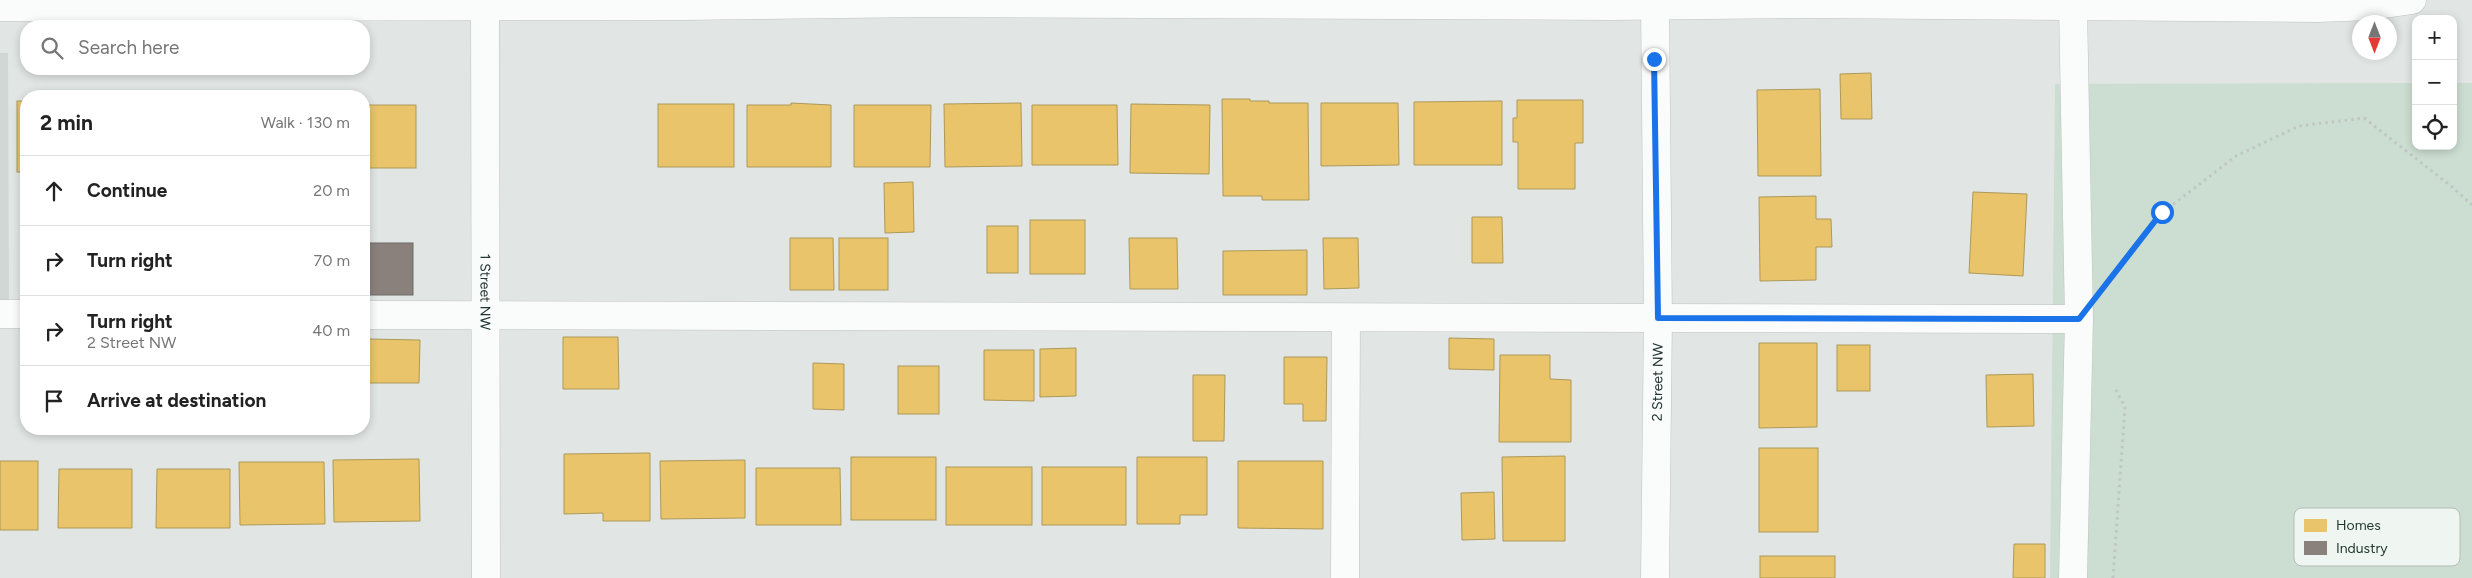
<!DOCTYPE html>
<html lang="en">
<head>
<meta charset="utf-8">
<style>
  body { margin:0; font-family:Figtree,sans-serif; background:#f2f2f2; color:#222 }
  .controls { position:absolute; right:15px; top:15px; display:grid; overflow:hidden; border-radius:10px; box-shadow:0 2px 8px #0003 }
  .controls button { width:45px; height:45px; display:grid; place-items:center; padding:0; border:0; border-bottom:1px solid #e0e0e0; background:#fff; color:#222; font:25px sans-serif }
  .compass { position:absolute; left:2352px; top:15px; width:45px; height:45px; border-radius:50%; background:#fff; box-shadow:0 2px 8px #0003; rotate:180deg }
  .stop { position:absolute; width:15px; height:15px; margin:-11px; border:4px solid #1a73e8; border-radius:50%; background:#fff }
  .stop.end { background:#1a73e8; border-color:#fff; box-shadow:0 1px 5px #0008 }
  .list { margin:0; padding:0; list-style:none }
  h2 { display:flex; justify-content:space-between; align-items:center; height:65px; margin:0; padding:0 20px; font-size:21px }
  h2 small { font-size:16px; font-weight:400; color:#767676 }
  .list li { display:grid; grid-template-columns:32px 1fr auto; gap:15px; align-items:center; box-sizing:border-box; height:70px; padding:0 20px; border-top:1px solid #e0e0e0 }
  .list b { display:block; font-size:19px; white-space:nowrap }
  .list p { margin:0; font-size:16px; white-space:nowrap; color:#767676 }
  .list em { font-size:16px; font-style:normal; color:#767676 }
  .icon { flex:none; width:28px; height:28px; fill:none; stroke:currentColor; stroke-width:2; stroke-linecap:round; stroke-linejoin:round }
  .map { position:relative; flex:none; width:2472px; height:578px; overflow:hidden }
  .search { position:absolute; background:#fff; box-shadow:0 2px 8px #0003; left:20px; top:20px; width:350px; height:55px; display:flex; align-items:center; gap:12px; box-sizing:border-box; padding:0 18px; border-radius:20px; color:#767676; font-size:19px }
  .panel { position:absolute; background:#fff; box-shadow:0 2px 8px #0003; left:20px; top:90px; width:350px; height:345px; border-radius:20px }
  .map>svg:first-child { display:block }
</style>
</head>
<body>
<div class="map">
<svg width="2472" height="578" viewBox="0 0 2472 578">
  <rect width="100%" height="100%" fill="#e1e6e4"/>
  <polygon fill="#d0d7d4" points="0,53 8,53 9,303 0,303"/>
  <polygon fill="#ccded1" points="2416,83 2416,146 2453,146 2453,83 2472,83 2472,578 2050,578 2055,84"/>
  <g fill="#e9c46a" stroke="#ad9959">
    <polygon points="1871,73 1872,119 1841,119 1840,74"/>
    <polygon points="1820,89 1821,176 1758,176 1757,90"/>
    <polygon points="1222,99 1250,99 1250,101 1269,101 1269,103 1308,103 1309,200 1262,200 1262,196 1223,196"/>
    <polygon points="1517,100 1583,100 1583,143 1575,143 1575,189 1518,189 1518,142 1513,142 1513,118 1517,118"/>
    <rect x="17" y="101" width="9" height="71"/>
    <polygon points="1502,101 1502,165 1414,165 1414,102"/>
    <polygon points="791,103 831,105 831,167 747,167 747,105 791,105"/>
    <polygon points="1021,103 1022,166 945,167 944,104"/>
    <polygon points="1321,103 1398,103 1399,165 1321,166"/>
    <rect x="658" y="104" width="76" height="63"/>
    <polygon points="1131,104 1210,105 1209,174 1130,173"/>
    <rect x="364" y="105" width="52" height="63"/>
    <polygon points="854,105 931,105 930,167 854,167"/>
    <polygon points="1032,105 1117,105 1118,165 1032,165"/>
    <polygon points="913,182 914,232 885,233 884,183"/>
    <polygon points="1973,192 2027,194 2023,276 1969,273"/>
    <polygon points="1816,196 1816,219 1831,219 1832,247 1816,247 1816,280 1760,281 1759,197"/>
    <polygon points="1472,217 1502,217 1503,263 1472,263"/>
    <rect x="1030" y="220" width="55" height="54"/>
    <rect x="987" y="226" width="31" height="47"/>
    <polygon points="790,238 833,238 834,290 790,290"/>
    <rect x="839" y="238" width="49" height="52"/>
    <polygon points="1129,238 1177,238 1178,289 1130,289"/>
    <polygon points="1323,238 1358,238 1359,288 1324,289"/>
    <polygon points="1307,250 1307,295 1223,295 1223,251"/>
    <polygon points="563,337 618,337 619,389 563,389"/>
    <polygon points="1449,338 1494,339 1494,370 1449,369"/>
    <polygon points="369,339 420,340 419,383 369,383"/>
    <polygon points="1759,343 1817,343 1817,427 1759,428"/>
    <rect x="1837" y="345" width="33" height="46"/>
    <polygon points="1076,348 1076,396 1040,397 1040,349"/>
    <polygon points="984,350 1034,350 1034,401 984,400"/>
    <polygon points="1500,355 1550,355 1550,379 1571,380 1571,442 1499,442"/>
    <polygon points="1284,357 1327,357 1326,421 1303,421 1303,404 1284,404"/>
    <polygon points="813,363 844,364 844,410 813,409"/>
    <rect x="898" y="366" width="41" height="48"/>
    <polygon points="2033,374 2034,426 1987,427 1986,375"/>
    <polygon points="1193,375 1225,375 1224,441 1193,441"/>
    <rect x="143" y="429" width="32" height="3"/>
    <rect x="1759" y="448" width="59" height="84"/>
    <polygon points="650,453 650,521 603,521 603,513 564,514 564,454"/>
    <polygon points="1565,456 1565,541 1503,541 1502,457"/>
    <rect x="851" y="457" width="85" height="63"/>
    <polygon points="1137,457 1207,457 1207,515 1180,515 1180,524 1137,524"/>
    <polygon points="419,459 420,521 334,522 333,460"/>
    <polygon points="745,460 745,518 661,519 660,461"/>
    <rect x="0" y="461" width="38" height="69"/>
    <polygon points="1238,461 1323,461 1323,529 1238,528"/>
    <polygon points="239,462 324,462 325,524 240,525"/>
    <rect x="946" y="467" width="86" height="58"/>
    <rect x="1042" y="467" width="84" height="58"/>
    <polygon points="756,468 840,468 841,525 756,525"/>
    <polygon points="59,469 132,469 132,528 58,528"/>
    <polygon points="157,469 230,469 230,528 156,528"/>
    <polygon points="1494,492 1495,539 1462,540 1461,493"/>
    <polygon points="2014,544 2045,544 2045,578 2013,578"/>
    <rect x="1760" y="556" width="75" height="22"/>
  </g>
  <rect fill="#8a817c" stroke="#6b6a66" x="366" y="243" width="47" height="52"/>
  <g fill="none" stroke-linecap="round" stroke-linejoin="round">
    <g stroke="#bec3c1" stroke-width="29">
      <g id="minor">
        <path id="s1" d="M485,6l1,572"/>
        <polyline points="0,7 684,6 928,3 1612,6 1806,4 2317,8 2371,6 2412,0"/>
        <polyline points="2073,7 2079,319 2073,578"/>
        <polyline points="0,314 26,314"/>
        <polyline points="364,315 2079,319"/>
        <polyline points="1345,578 1346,318"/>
        <path id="s2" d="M1655,578l3,-260 -3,-313"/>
      </g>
    </g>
    <g stroke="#bfc6c3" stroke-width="3" stroke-dasharray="2.5 4" stroke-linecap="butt">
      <polyline points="2114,273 2162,213 2236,156 2299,126 2364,118 2451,186 2472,205"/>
      <polyline points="2113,578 2125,407 2114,387"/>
    </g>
    <use href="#minor" stroke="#fafbfb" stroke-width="28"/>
  </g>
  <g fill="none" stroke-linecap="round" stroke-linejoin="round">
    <polyline stroke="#1a73e8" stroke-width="6" points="1654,59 1658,318 2079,319 2162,212"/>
  </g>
  <g text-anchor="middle" stroke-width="5" stroke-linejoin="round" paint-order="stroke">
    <g font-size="14" fill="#223631" stroke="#eff6f2">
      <text dy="5" stroke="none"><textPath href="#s1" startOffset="286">1 Street NW</textPath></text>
      <text dy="5" stroke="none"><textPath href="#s2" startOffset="196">2 Street NW</textPath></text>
    </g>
  </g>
  <rect x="2294" y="508" width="166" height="58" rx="8" fill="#eff6f2" stroke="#b2bcb8" stroke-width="1"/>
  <rect x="2304" y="519" width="23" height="13" fill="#e9c46a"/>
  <rect x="2304" y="541" width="23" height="14" fill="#8a817c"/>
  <g font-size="14" fill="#223631">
    <text x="2336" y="530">Homes</text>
    <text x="2336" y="553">Industry</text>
  </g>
</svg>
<div class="controls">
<button>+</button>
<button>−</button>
<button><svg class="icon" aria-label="locate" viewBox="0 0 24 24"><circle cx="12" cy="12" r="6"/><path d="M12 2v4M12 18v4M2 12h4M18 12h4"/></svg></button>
</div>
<svg class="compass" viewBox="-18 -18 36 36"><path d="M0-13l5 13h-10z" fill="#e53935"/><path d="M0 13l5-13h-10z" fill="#767676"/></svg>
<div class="stop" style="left:2162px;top:212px"></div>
<div class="stop end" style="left:1654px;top:59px"></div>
<div class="search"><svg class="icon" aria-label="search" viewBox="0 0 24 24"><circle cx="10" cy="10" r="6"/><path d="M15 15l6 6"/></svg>Search here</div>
<section class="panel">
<h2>2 min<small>Walk · 130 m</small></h2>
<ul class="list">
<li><svg class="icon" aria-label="ahead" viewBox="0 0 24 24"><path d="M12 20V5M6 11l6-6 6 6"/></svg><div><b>Continue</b></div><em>20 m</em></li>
<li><svg class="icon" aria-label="right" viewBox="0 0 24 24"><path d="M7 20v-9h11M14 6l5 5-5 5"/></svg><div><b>Turn right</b></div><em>70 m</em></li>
<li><svg class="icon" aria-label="right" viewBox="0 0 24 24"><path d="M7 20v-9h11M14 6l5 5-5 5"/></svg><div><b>Turn right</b><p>2 Street NW</p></div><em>40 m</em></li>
<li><svg class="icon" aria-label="arrive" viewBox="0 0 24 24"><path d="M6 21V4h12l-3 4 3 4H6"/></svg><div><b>Arrive at destination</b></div></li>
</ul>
</section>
</div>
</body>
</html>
